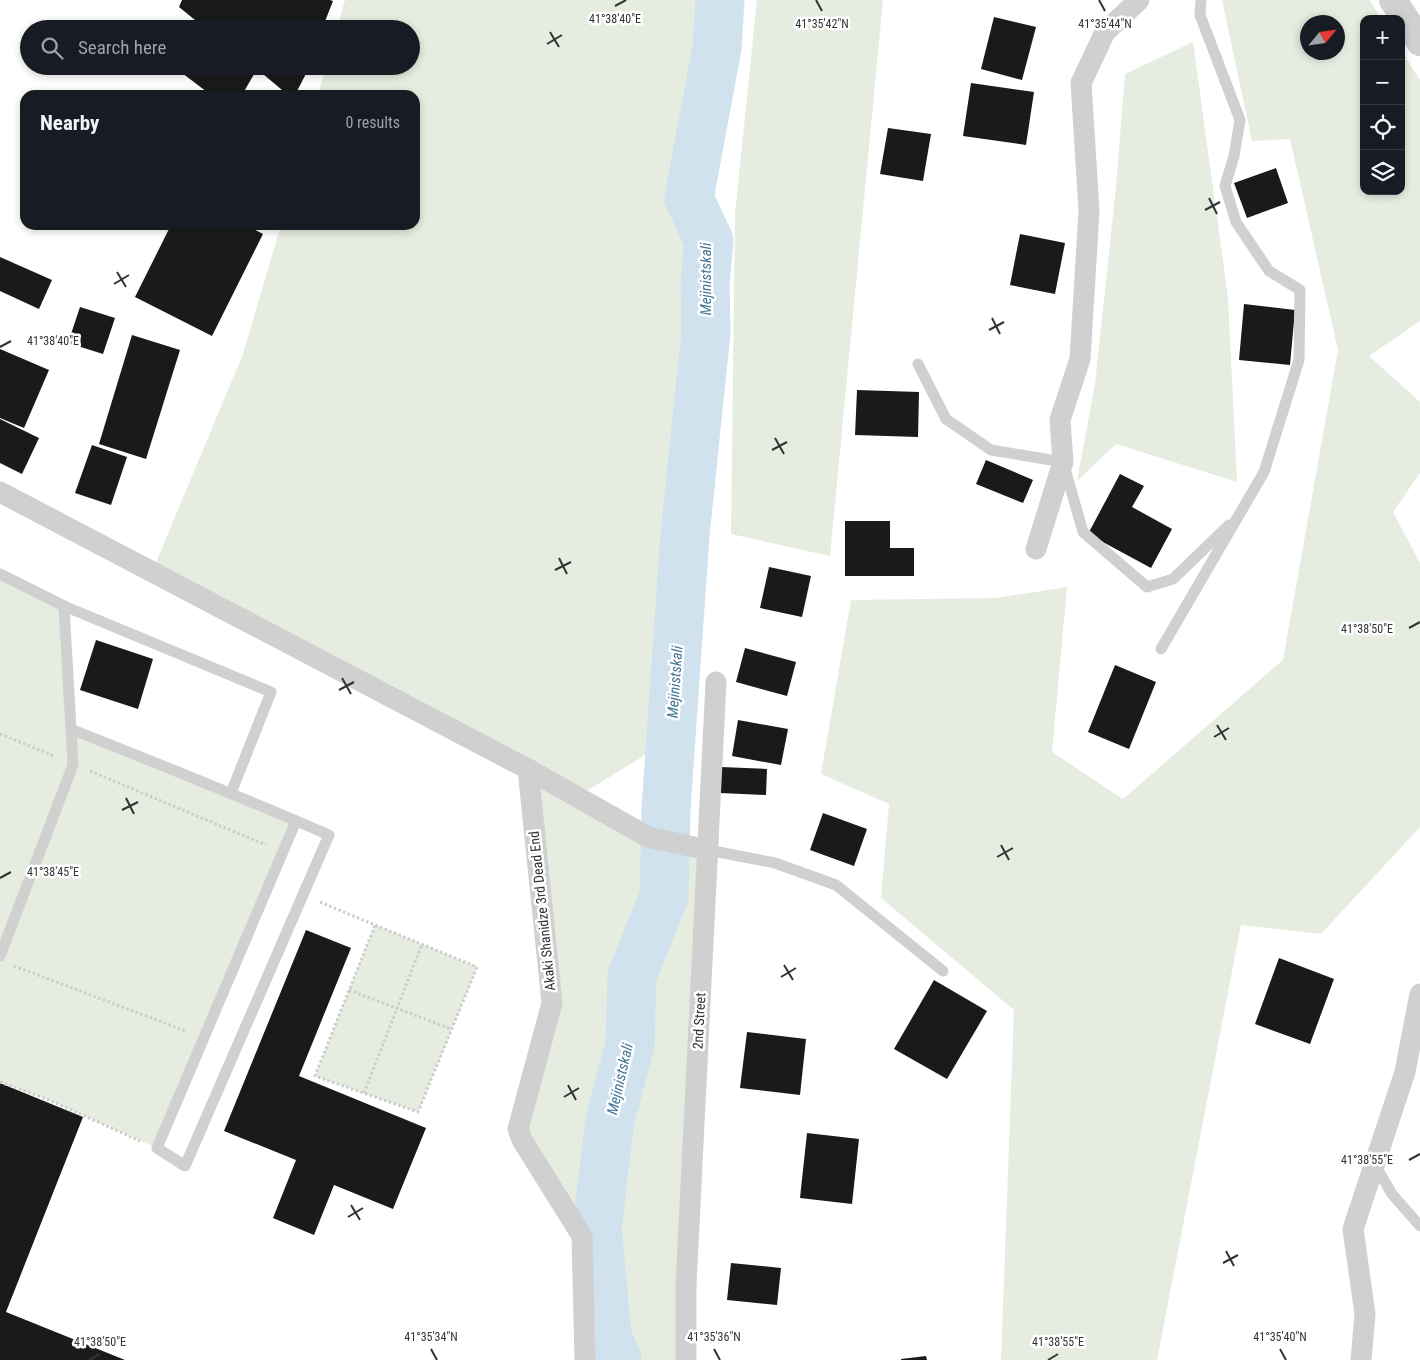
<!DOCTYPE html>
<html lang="en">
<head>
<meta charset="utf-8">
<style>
  body { margin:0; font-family:"Roboto Condensed",sans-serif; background:#20242c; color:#f1f3f6 }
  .controls { position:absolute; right:15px; top:15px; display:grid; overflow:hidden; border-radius:10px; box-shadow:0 2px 8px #0003 }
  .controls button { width:45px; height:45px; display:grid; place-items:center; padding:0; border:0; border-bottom:1px solid #363941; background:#171b24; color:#f1f3f6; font:25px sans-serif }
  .compass { position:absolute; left:1300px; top:15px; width:45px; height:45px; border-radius:50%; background:#171b24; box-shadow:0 2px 8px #0003; rotate:61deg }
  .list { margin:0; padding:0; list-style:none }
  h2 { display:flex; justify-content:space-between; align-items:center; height:65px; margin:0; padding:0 20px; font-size:21px }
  h2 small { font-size:16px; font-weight:400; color:#9ea1a6 }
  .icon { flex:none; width:28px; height:28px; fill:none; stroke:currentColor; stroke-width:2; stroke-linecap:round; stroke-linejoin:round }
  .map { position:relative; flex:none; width:1420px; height:1360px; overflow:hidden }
  .search { position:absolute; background:#171b24; box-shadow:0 2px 8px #0003; left:20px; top:20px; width:400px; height:55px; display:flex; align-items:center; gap:12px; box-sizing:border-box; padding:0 18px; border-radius:28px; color:#9ea1a6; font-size:19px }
  .panel { position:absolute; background:#171b24; box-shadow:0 2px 8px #0003; left:20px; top:90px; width:400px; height:140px; border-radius:15px }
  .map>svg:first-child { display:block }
</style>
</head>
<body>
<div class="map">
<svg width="1420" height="1360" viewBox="0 0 1420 1360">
  <rect width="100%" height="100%" fill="#fff"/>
  <g fill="#e6ecdf" fill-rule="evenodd">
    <polygon points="345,0 720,0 717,48 689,198 709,241 705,284 706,332 685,535 671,739 577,797 708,850 686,1360 585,1360 583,1243 522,1140 552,1003 527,769 152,572 243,354 281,225 415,225 415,95 318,95 326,66 411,66 411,29 337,29"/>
    <polygon points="757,0 883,0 830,556 731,534 735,214"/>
    <path d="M1222,0h148l11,19h-17v172h37v-141l19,30v241l-51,35 51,46v71l-27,39 27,51v264l-99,107 -80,-9 -84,435h-156l13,-350 -133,-112 8,-94 -68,-30 30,-174 145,-2 71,-11 -15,165 71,47 160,-139 55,-310 -48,-211 -38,2zM1308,22h30v30h-30z"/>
    <polygon points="1193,42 1228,298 1237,482 1116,444 1077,481 1095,384 1116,187 1125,74"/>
    <polygon points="0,574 64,606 73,730 296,821 157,1148 49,1100 0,1082"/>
    <polygon points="375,925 477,967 418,1112 315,1076"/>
  </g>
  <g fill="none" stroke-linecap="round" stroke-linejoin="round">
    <polyline stroke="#cfe2ee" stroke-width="49" points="617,1360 607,1336 597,1227 610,1120 630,1044 632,976 664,896 666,809 685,535 706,332 705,284 709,241 689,198 717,48 720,0"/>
  </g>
  <g fill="#1a1a1a">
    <polygon points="182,0 330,0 333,1 324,24 330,29 206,29 179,7"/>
    <polygon points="994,17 1036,27 1022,80 981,69"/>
    <polygon points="186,66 310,66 295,95 288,95 257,69 242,95 211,95 182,73"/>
    <polygon points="971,83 1034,92 1026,145 963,136"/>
    <polygon points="888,128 931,134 923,181 880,174"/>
    <polygon points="1276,168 1288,203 1247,218 1234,183"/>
    <polygon points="171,225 246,225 263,234 212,336 135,297"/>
    <polygon points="1020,234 1065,243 1055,294 1010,285"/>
    <polygon points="0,257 52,280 39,309 0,291"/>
    <polygon points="1244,304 1295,310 1290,365 1239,360"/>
    <polygon points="80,307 115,318 103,354 68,343"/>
    <polygon points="132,335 180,350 146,459 99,444"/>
    <polygon points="0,349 49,370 24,428 0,418"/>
    <polygon points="857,390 919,392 918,437 855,435"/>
    <polygon points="0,419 39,438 22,474 0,463"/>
    <polygon points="92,445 127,457 111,505 75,493"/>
    <polygon points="986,460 1033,480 1023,503 976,484"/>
    <polygon points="1120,474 1144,486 1132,507 1172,529 1151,568 1088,534"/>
    <polygon points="845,521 890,521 890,548 914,548 914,576 845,576"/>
    <polygon points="769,567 811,576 802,617 760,608"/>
    <polygon points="96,640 153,659 138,709 80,690"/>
    <polygon points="745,648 796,662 787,696 736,682"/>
    <polygon points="1115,665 1156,682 1129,749 1088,732"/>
    <polygon points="738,720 788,729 781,765 732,756"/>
    <polygon points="721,767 767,769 766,795 720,793"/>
    <polygon points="823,813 867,829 854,866 810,850"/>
    <polygon points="306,930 351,948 299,1076 426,1128 393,1209 334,1185 314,1235 273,1218 296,1160 224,1131"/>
    <polygon points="1279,958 1334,979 1310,1044 1255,1024"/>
    <polygon points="934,980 987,1011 947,1079 894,1049"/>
    <polygon points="747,1032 806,1039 800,1095 740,1088"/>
    <polygon points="0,1083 83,1117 6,1312 125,1360 0,1360"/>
    <polygon points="807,1133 859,1139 852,1204 800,1198"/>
    <polygon points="731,1263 781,1268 777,1305 727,1300"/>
    <polygon points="926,1356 927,1360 901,1360 901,1359"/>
  </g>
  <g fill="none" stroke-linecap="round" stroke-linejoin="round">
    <g stroke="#cdcdcd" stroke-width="3" stroke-dasharray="2.5 2.5" stroke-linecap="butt">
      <polyline points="0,734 54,756"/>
      <polyline points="90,771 266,845"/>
      <path d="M320,902c52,22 104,43 157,65l-59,145 -103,-36 60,-151"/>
      <polyline points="14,966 186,1031"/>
      <polyline points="349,990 451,1029"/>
      <polyline points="0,1082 49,1100 140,1141"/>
      <polyline points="364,1093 422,944"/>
    </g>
    <g stroke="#d0d0d0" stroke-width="11">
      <polyline points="918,364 946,419 991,450 1063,462 1083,532 1147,587 1173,579 1229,525"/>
      <polyline points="0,574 64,606 73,765 0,956"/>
      <polyline points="64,606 271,692 231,793"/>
      <polyline points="1161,649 1264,472 1299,360 1300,290 1269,271 1236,222 1225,186 1234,156 1240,120 1200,15 1201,0"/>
      <path d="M73,730c86,34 171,68 256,105l-144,331 -28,-18 139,-327"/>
      <polyline points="708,850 775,863 836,885 943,971"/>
      <polyline points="1374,1163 1392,1194 1420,1226"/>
    </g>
    <g stroke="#d0d0d0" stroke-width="21">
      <polyline points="0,492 528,769 648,837 708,850"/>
      <polyline points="1036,549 1063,462 1060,420 1080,359 1089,211 1081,83 1105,32 1139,0"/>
      <polyline points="528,769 552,1003 518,1129 522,1140 582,1236 585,1360"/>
      <polyline points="686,1360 686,1285 716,682"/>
      <polyline points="1361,1360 1365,1314 1353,1229 1405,1072 1420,994"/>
    </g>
    <polyline stroke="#d0d0d0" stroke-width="28" points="1393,0 1420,42"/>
  </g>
  <path fill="none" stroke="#333" stroke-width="2" d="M816,0l6,11M1099,0l6,11M615,6l11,-6M550,32l9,15M547,44l15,-9M1209,198l8,16M1205,210l15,-8M117,272l9,15M114,284l15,-9M992,318l8,16M989,330l15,-8M0,347l11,-6M775,438l9,16M772,450l15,-8M559,558l8,16M555,570l16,-8M1409,628l11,-6M342,678l9,16M339,690l15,-8M1217,725l9,15M1214,737l15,-9M126,798l8,16M122,810l16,-8M1001,845l8,15M997,857l16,-9M0,878l11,-6M784,965l9,15M781,977l15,-9M568,1085l8,15M564,1097l15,-9M1409,1160l11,-6M351,1205l9,15M348,1217l15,-9M1226,1251l8,15M1223,1263l15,-8M431,1349l6,11M714,1349l6,11M1280,1349l6,11M89,1360l11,-6M1048,1360l10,-6"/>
  <g text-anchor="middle" stroke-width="5" stroke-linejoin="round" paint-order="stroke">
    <g font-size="14" fill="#333" stroke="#fff">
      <text transform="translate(542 911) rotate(-96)" y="5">Akaki Shanidze 3rd Dead End</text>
      <text transform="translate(699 1021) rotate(-87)" y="5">2nd Street</text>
    </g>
    <g font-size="15" font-style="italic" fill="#3f7597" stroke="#fff">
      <text transform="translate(706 279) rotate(-90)" y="5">Mejinistskali</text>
      <text transform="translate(675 682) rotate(-86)" y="5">Mejinistskali</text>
      <text transform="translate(620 1079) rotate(-77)" y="5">Mejinistskali</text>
    </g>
  </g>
  <g font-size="12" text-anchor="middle" fill="#333" stroke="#fff" stroke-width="5" stroke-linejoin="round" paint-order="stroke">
    <text x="615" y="23">41°38'40"E</text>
    <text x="822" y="28">41°35'42"N</text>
    <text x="1105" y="28">41°35'44"N</text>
    <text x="53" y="345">41°38'40"E</text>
    <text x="1367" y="633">41°38'50"E</text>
    <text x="53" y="876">41°38'45"E</text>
    <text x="1367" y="1164">41°38'55"E</text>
    <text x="431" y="1341">41°35'34"N</text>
    <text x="714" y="1341">41°35'36"N</text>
    <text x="1280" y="1341">41°35'40"N</text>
    <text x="100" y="1346">41°38'50"E</text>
    <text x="1058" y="1346">41°38'55"E</text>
  </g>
</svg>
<div class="controls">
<button>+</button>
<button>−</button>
<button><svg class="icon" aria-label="locate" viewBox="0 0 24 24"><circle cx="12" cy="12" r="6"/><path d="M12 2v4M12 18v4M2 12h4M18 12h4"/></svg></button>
<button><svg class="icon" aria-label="layers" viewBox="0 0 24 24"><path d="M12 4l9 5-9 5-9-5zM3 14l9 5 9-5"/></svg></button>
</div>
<svg class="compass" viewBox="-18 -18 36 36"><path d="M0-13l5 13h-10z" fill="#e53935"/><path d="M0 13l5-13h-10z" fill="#9ea1a6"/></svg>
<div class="search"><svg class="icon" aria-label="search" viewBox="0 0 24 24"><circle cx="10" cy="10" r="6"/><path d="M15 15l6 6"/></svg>Search here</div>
<section class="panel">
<h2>Nearby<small>0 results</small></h2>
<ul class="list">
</ul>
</section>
</div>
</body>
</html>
